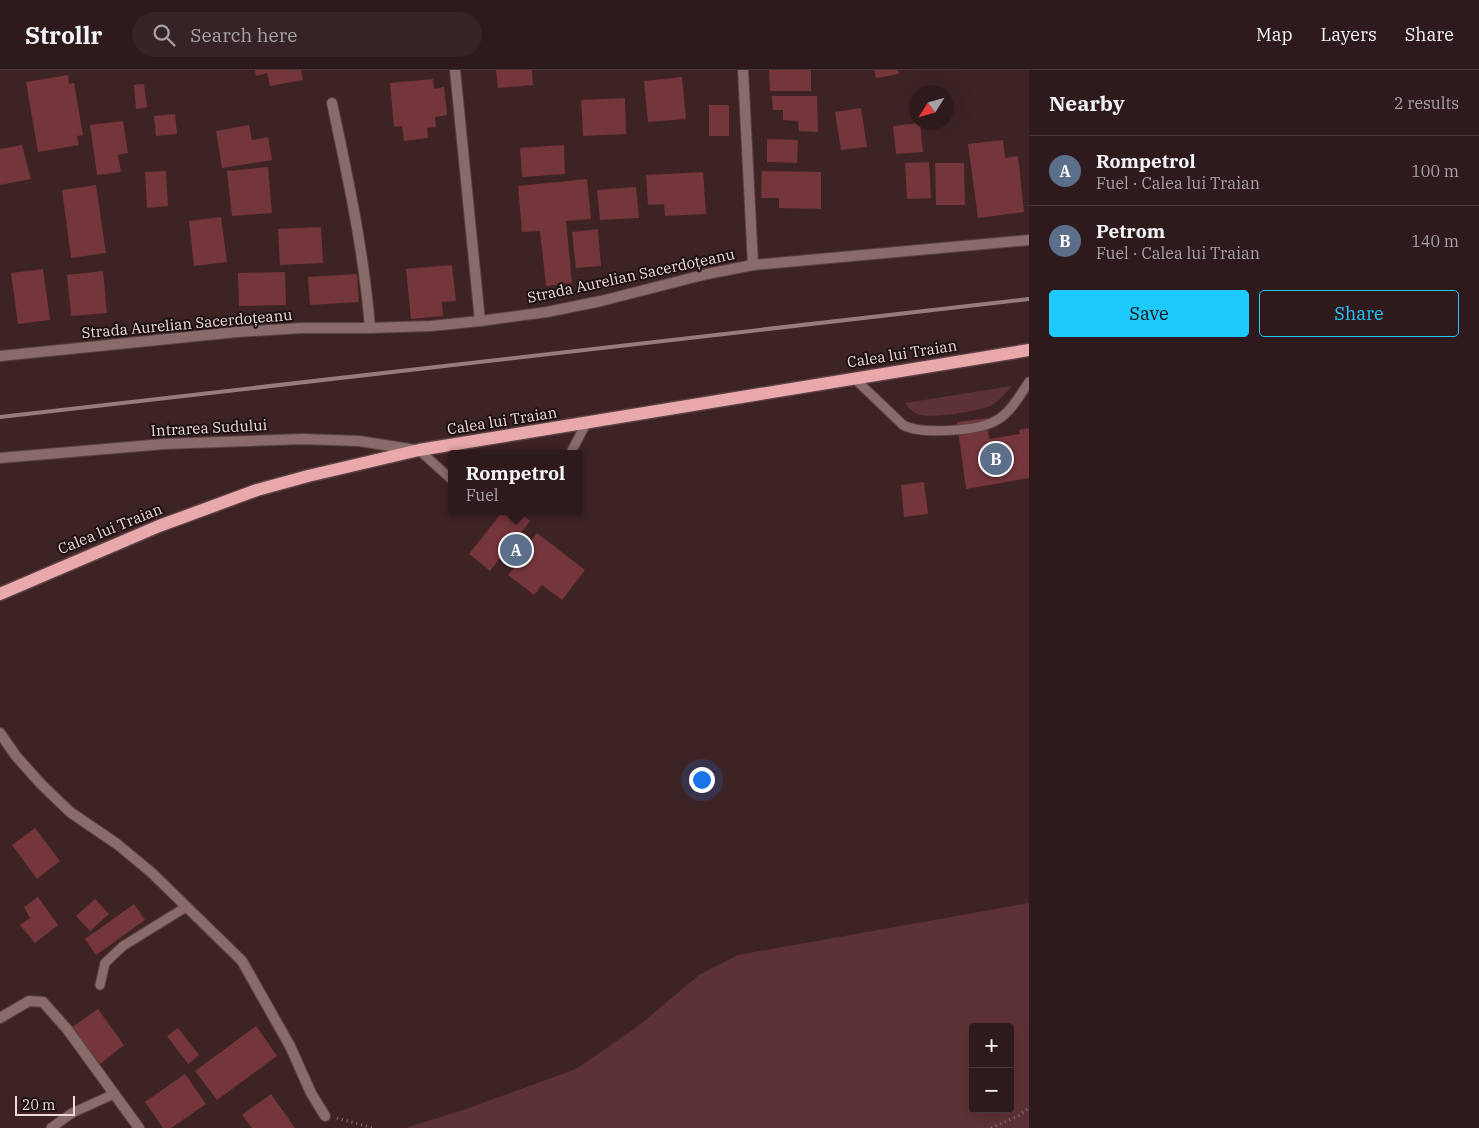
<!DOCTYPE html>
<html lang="en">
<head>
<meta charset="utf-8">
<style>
  body { margin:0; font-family:"IBM Plex Serif",serif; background:#362325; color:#f1f3f6 }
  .controls { position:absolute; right:15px; bottom:15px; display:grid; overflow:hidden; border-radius:5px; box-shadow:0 5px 20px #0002 }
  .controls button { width:45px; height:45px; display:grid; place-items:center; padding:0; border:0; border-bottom:1px solid #49383b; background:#2e1a1c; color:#f1f3f6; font:25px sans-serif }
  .compass { position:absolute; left:909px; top:15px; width:45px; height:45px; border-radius:50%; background:#2e1a1c; box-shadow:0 5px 20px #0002; rotate:233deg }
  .scale { position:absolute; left:15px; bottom:12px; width:60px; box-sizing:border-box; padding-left:5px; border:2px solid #ecdada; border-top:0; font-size:14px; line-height:18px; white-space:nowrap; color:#ecdada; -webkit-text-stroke:4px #1d1111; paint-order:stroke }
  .you { position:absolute; left:701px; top:709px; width:18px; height:18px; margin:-12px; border:4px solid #fff; border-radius:50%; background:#1a73e8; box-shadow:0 0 0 8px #1a73e833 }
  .badge { display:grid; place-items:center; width:32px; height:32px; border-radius:50%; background:#1ec9fd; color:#fff; font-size:16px; font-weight:700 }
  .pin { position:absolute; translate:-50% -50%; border:2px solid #fff; box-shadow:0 1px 5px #0006 }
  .popup { position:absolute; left:448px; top:380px; width:135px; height:65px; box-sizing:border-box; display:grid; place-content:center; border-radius:5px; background:#2e1a1c; filter:drop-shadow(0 1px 4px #0005); font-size:16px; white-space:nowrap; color:#a7a1a3 }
  .popup b { font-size:19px; color:#f1f3f6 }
  .popup::after { content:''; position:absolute; left:50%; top:100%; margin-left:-10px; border:10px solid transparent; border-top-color:#2e1a1c }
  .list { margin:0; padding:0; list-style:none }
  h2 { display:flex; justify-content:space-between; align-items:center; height:65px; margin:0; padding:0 20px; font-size:21px }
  h2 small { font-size:16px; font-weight:400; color:#a7a1a3 }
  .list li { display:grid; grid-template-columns:32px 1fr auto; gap:15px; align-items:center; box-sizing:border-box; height:70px; padding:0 20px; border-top:1px solid #49383b }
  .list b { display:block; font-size:19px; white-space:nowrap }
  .list p { margin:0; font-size:16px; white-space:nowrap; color:#a7a1a3 }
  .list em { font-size:16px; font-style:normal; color:#a7a1a3 }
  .actions { display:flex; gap:10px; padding:15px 20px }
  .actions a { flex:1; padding:11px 0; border:1px solid #1ec9fd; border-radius:5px; text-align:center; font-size:18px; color:#1ec9fd }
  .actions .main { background:#1ec9fd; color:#111 }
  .icon { flex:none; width:28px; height:28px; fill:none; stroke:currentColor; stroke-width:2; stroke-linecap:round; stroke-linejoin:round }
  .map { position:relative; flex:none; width:1029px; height:1058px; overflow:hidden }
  header { display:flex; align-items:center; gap:30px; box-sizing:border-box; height:70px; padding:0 25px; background:#2e1a1c; border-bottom:1px solid #49383b }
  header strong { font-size:24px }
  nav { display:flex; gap:28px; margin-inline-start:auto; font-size:18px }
  .search { width:350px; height:45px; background:#362325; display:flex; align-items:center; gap:12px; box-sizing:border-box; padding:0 18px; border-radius:28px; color:#a7a1a3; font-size:19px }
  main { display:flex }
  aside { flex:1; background:#2e1a1c }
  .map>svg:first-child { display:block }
</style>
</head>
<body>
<header>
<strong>Strollr</strong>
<div class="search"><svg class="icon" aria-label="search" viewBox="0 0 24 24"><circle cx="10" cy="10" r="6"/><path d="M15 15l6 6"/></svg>Search here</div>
<nav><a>Map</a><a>Layers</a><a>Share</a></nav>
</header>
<main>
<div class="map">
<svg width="1029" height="1058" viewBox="0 0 1029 1058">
  <rect width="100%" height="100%" fill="#3e2325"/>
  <g fill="#5d3236" fill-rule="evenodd">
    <path d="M1012,316c-6,7 -12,14 -20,19 -10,6 -60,13 -72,10 -6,-2 -11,-6 -15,-12z"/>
    <path d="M1029,833v225h-623l63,-20 107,-39 61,-42 62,-52 39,-20zM973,957h37v82h-37z"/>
  </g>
  <g fill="#74353b">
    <polygon points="255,0 301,0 303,10 270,16 267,3 256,6"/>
    <polygon points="496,0 532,0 533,15 498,18"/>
    <polygon points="769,0 811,0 811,21 770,21"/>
    <polygon points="874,0 898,0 899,4 876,8"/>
    <polygon points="68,5 69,14 74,13 83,65 77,66 79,75 38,82 26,12"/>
    <polygon points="682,7 686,49 648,52 644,11"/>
    <polygon points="433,9 434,19 444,17 447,45 435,47 436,57 427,58 428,68 404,71 402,56 394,57 390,13"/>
    <polygon points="144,14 147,37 136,39 134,15"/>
    <polygon points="772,26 817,26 818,62 799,61 798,51 783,50 783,40 773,40"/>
    <polygon points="625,28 626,64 583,66 581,30"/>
    <rect x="709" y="35" width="20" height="31"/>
    <polygon points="861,38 867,77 841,80 835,42"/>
    <polygon points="175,44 177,64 156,66 154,46"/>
    <polygon points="123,51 128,83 118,85 121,102 97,105 90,55"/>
    <polygon points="920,53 923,82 896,84 893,56"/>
    <polygon points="249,55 252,70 268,67 272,90 222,98 216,61"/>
    <polygon points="767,69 798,70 797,93 767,92"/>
    <polygon points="1003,70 1005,88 1018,86 1024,142 978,148 968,74"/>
    <polygon points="22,75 31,109 0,115 0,79"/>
    <polygon points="564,75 565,104 522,107 520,78"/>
    <polygon points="929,92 931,128 907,129 905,93"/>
    <polygon points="935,93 964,93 965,135 936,135"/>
    <polygon points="268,97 272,143 232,146 227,101"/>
    <polygon points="166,101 168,136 147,138 145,102"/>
    <polygon points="762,101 821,102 821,139 779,138 779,128 761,128"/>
    <polygon points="703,102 706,144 665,146 664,134 648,135 646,105"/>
    <polygon points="587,109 591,149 566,151 572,213 546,216 540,161 522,162 518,116"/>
    <polygon points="96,115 106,183 71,188 62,120"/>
    <polygon points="636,117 639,148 600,150 597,120"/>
    <polygon points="221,147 227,192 194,196 189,151"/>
    <polygon points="321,157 323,193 280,195 278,159"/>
    <polygon points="598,159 601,196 576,198 572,162"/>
    <polygon points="452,195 456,231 442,232 443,246 411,249 406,199"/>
    <polygon points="43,199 50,250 18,254 11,203"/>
    <polygon points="103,201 107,243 71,246 67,205"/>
    <polygon points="285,202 286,235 239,236 238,203"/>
    <polygon points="357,204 359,232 310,235 308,207"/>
    <polygon points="987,348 989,369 1020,364 1019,360 1029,358 1029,408 966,419 957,352"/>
    <polygon points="924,412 928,444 904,447 901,415"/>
    <polygon points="503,441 518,441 530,451 517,468 527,476 537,463 585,500 562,530 542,515 534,525 508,505 517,494 504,483 490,501 469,484"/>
    <polygon points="35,758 60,791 37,809 12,775"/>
    <polygon points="38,827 58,855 35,873 20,855 30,848 24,837"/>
    <polygon points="95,829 109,844 90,861 76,846"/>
    <polygon points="134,834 145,850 96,885 85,869"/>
    <polygon points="98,939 124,975 100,994 71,958"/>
    <polygon points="256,956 277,986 217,1030 195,1001"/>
    <polygon points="178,958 199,985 188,994 167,966"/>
    <polygon points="185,1004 206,1034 171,1058 163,1058 145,1032"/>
    <polygon points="271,1024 295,1058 252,1058 242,1045"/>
  </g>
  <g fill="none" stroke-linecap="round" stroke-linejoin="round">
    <g stroke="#5a4042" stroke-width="11">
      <g id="service">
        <path d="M854,308l49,47c18,10 77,6 94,-5 14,-8 23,-25 32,-38"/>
        <polyline points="419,380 452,410"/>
        <polyline points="570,384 586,354"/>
        <polyline points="100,915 105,893 123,876 186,837"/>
        <polyline points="51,1058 72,1043 114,1024"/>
      </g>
    </g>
    <g stroke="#5a4042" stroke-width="12">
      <g id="minor">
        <polyline points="455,0 480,251"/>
        <polyline points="743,0 753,195"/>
        <path d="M332,33c16,75 32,149 38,225"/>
        <polyline points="0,286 237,262 302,258 370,258 431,256 480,251 547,242 601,231 707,204 753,195 1029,170"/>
        <polyline points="0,663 16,686 41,714 70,742 117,774 152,803 242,891 290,976 311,1023 325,1046"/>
        <polyline points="0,948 29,931 43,932 67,959 139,1058"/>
      </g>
    </g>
    <g stroke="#5a4042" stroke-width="12">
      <polyline id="tertiary" points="0,388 164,374 303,369 359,371 416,380"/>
    </g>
    <g stroke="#5a4042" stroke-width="15">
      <polyline id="primary" points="0,524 159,456 257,420 308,406 419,380 1029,280"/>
    </g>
    <g stroke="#8d7677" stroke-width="3" stroke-dasharray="1 4" stroke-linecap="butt">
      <polyline points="337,1048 373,1058"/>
      <polyline points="991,1058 1018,1046 1029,1038"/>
    </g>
    <use href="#service" stroke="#8a6b6c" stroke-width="9"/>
    <use href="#minor" stroke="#8a6b6c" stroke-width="10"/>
    <use href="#tertiary" stroke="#8a6b6c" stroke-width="10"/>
    <use href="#primary" stroke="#e9a9ac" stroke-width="12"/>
    <polyline stroke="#937d7e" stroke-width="4" points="0,347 1029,229"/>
  </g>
  <g text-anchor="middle" stroke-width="4" stroke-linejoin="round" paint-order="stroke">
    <g font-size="15" fill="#ecdada" stroke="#1d1111">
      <text transform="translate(631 206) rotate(-12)" y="5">Strada Aurelian Sacerdoțeanu</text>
      <text transform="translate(187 254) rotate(-5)" y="5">Strada Aurelian Sacerdoțeanu</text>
      <text transform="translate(902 284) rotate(-9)" y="5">Calea lui Traian</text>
      <text transform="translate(502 351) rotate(-9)" y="5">Calea lui Traian</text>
      <text transform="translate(209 358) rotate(-3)" y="5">Intrarea Sudului</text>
      <text transform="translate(110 459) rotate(-22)" y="5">Calea lui Traian</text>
    </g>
  </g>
</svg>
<div class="controls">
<button>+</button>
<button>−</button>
</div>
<svg class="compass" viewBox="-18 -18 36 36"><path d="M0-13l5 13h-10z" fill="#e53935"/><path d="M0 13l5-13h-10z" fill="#a7a1a3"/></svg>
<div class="scale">20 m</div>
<div class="you"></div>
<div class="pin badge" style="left:516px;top:480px;background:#5c6f8a">A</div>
<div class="popup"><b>Rompetrol</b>Fuel</div>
<div class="pin badge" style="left:996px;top:389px;background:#5c6f8a">B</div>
</div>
<aside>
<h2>Nearby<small>2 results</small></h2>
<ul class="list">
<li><span class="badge" style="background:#5c6f8a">A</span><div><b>Rompetrol</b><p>Fuel · Calea lui Traian</p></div><em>100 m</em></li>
<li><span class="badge" style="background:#5c6f8a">B</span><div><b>Petrom</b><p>Fuel · Calea lui Traian</p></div><em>140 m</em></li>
</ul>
<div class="actions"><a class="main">Save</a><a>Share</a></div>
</aside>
</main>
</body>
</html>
